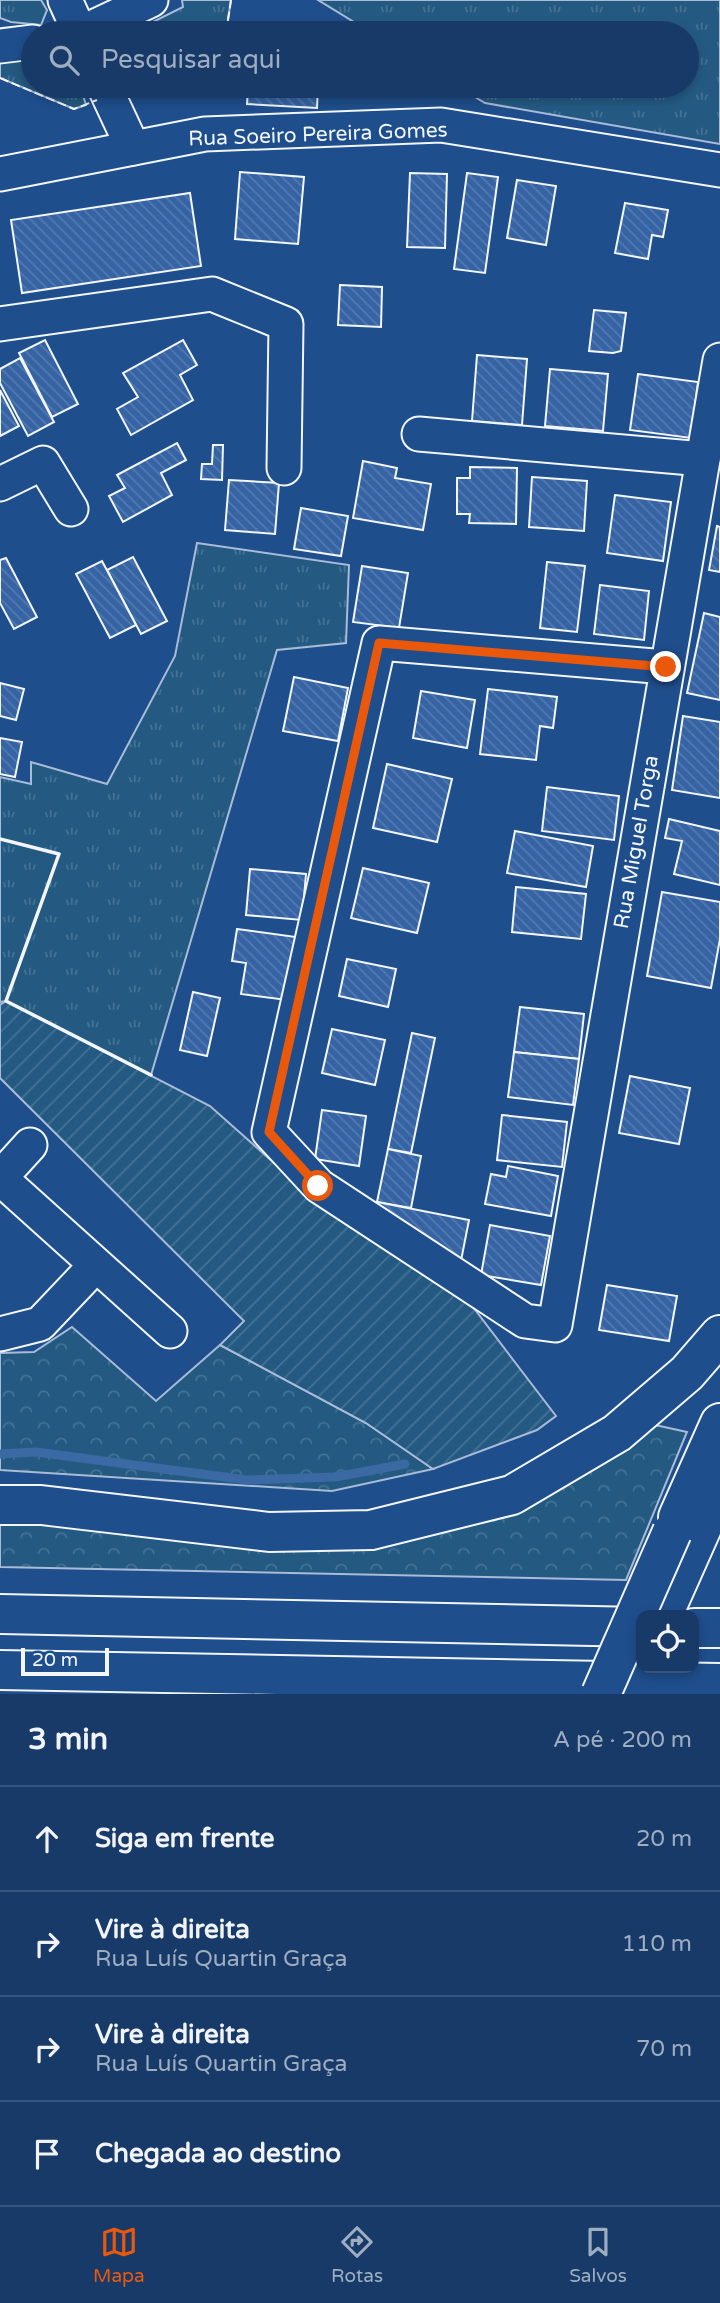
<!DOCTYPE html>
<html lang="pt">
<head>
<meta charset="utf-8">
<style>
  body { margin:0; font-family:"Varela Round",sans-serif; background:#20416f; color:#f1f3f6 }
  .controls { position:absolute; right:21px; bottom:21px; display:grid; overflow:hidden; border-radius:14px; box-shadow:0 4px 10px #0003 }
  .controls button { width:63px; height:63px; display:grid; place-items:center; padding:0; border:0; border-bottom:2px solid #36547d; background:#173a69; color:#f1f3f6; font:35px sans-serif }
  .scale { position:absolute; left:21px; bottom:18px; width:88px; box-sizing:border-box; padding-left:7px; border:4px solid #f2f6ff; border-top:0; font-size:19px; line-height:24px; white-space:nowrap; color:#f2f6ff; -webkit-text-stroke:5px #1f4e8c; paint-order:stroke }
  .stop { position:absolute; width:21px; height:21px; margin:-16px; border:5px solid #ea580c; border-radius:50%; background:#fff }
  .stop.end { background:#ea580c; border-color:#fff; box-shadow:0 2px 7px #0008 }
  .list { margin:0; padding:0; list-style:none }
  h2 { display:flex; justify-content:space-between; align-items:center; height:91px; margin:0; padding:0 28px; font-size:30px }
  h2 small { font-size:23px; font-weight:400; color:#9eadc0 }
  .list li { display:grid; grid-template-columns:46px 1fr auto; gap:21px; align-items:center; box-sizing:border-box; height:105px; padding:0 28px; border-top:2px solid #36547d }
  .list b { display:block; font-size:26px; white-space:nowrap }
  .list p { margin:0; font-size:23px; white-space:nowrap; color:#9eadc0 }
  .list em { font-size:23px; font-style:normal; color:#9eadc0 }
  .icon { flex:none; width:38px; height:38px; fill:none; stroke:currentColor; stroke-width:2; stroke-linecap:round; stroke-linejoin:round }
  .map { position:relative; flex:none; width:720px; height:1694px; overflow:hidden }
  .search { position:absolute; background:#173a69; box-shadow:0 4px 10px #0003; left:21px; right:21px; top:21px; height:77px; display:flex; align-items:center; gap:18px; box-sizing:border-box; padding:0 24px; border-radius:38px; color:#9eadc0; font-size:26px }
  .sheet { height:511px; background:#173a69 }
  nav { display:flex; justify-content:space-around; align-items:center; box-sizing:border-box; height:98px; border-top:2px solid #36547d; background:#173a69; font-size:19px; color:#9eadc0 }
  nav a { display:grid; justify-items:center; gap:4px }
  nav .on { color:#ea580c }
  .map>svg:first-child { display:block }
</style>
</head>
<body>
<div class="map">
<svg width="720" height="1694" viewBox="0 0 720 1694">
  <defs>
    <pattern id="grass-tufts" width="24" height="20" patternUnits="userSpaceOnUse" patternTransform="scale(1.75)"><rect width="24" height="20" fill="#245a82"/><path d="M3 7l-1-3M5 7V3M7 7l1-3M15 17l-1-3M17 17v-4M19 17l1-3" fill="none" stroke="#447295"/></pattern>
    <pattern id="forest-crowns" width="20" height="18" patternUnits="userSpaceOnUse" patternTransform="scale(1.75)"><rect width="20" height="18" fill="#245a82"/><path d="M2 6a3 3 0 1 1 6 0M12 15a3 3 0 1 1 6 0" fill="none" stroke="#447295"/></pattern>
    <pattern id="garden-furrows" width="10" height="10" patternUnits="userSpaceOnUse" patternTransform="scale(1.75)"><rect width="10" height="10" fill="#245a82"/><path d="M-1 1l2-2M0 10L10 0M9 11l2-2" fill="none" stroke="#447295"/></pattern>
    <pattern id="building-back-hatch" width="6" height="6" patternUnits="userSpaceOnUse" patternTransform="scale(1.75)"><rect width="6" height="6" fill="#3563a3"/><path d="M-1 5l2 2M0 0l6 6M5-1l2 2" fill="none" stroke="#537ab1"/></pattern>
  </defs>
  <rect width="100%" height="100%" fill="#1f4e8c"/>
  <g fill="url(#grass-tufts)" stroke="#a8bbd7" stroke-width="2">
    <polygon points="0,0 41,0 47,10 41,25 11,22 0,18"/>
    <polygon points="182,0 231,0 226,33 131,33 183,7"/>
    <polygon points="318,0 720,0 720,144 485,103 457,86 687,86 687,33 372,33"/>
    <polygon points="0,57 33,57 33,86 80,86 86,105 74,109 0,78"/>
    <polygon points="197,543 349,565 346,643 277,650 151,1075 6,1001 0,1002 0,777 31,784 31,762 107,784 175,656"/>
  </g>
  <g fill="url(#forest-crowns)" stroke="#a8bbd7" stroke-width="2">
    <polygon points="72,1327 156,1401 220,1345 366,1423 433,1469 332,1491 0,1470 0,1353 34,1352"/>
    <polygon points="646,1423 687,1432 626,1580 0,1567 0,1517 363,1541"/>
  </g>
  <polygon fill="url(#garden-furrows)" stroke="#a8bbd7" stroke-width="2" points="6,1001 210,1106 310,1195 463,1294 556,1416 537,1430 433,1469 366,1423 220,1345 244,1321 0,1078 0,1005"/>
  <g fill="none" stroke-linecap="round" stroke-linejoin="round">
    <polyline stroke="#3b69a3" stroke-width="9" points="0,1454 36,1452 247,1480 335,1477 405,1464"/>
  </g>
  <g fill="url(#building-back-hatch)" stroke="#f2f6ff" stroke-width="2">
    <polygon points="248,86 318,86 317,108 247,104"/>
    <polygon points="240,172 304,177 298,244 235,239"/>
    <polygon points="410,173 447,174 445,248 407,247"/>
    <polygon points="467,173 498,177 485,273 454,269"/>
    <polygon points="517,180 556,186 546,245 507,238"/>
    <polygon points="190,193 201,266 22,293 11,220"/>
    <polygon points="625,203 668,210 663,237 652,235 648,259 615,253"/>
    <polygon points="340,285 382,287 381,327 338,325"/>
    <polygon points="594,310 626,313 621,351 613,353 589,351"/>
    <polygon points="45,340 78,404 52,417 19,353"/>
    <polygon points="183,340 197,365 180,375 193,400 131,435 117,409 138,397 123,373"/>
    <polygon points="477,355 527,359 522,425 472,421"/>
    <polygon points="20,358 54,422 28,436 0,383 0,369"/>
    <polygon points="550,369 608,374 603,431 545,426"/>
    <polygon points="638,374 698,382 691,438 630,430"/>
    <polygon points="0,390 19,426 0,436"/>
    <polygon points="177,443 186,460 161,473 172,495 123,522 109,496 125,488 117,475"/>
    <polygon points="213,445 223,445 222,480 201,479 202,464 212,464"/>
    <polygon points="363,461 397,468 395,478 431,484 423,530 353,518"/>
    <polygon points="470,467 517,468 516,524 469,523 470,514 457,514 457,478 470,478"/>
    <polygon points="532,477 587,481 584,531 529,527"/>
    <polygon points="229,480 279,483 275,534 225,530"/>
    <polygon points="615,495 671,502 663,561 607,553"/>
    <polygon points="301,508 348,516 341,556 294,549"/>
    <polygon points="717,526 720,527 720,572 709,570"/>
    <polygon points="133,557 167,621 141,634 107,570"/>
    <polygon points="6,558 37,617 14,629 0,603 0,560"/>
    <polygon points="102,561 136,625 110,638 76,574"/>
    <polygon points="547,562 585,566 577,632 540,628"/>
    <polygon points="362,566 408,573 399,628 353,622"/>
    <polygon points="600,585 649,591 644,640 594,634"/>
    <polygon points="704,613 720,617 720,700 687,693"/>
    <polygon points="294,677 348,688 338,741 283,731"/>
    <polygon points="0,683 24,689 16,720 0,716"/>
    <polygon points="488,689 557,697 553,728 540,726 536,760 480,754"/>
    <polygon points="421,691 475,700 467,748 413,738"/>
    <polygon points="683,716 720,722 720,798 672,790"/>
    <polygon points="0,738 22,742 15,777 0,774"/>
    <polygon points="387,764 452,779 437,842 373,828"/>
    <polygon points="547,787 619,796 614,840 542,831"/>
    <polygon points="669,819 720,831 720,885 674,874 682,841 665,838"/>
    <polygon points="515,831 593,846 586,887 507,873"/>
    <polygon points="363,868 429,883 417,933 351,918"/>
    <polygon points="250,869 306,874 302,920 246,915"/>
    <polygon points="516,887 586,894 581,939 512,932"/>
    <polygon points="662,892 720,902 720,939 711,988 647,976"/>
    <polygon points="237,929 296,937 287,1000 241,994 246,963 232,961"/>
    <polygon points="347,959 396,969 388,1007 339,996"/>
    <polygon points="193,992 220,998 207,1056 180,1050"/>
    <polygon points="520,1007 584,1014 579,1059 514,1052"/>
    <polygon points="332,1029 385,1040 375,1085 322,1073"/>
    <polygon points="412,1033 435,1038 411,1153 388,1149"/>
    <polygon points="514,1052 579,1059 573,1105 508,1097"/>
    <polygon points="630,1076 690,1088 679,1144 619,1133"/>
    <polygon points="322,1110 366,1116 359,1166 315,1159"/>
    <polygon points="502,1115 567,1122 562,1167 497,1160"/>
    <polygon points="388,1149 421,1156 411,1208 377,1202"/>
    <polygon points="508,1166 558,1176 551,1216 485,1204 491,1174 506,1177"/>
    <polygon points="377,1202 469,1220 459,1271 374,1221"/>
    <polygon points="490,1225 550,1236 541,1285 481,1275"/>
    <polygon points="607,1285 677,1296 669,1341 599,1330"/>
  </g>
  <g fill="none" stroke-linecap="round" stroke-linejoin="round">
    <g stroke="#f2f6ff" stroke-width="37">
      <g id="minor">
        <polyline points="65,0 80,33"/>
        <polyline points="81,33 151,0"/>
        <polyline points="0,46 33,42"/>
        <polyline points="104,86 133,148"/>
        <polyline points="0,174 205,134 441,125 720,170"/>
        <polyline points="0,324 212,294 286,324 284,468"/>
        <polyline points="419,434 703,459"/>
        <polyline points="0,484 43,463 71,509"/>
        <polyline points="666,667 379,643 269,1132 319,1186 525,1321 555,1325 720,360"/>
        <polyline points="30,1145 0,1178 170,1331"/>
        <polyline points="0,1334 40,1324 96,1265"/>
      </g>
    </g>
    <g stroke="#f2f6ff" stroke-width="42">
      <g id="highway">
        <polyline points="0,1505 41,1505 269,1532 371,1530 512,1495 617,1433 687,1373 720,1335"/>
        <polyline points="678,1517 720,1423"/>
        <polyline points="0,1614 641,1627"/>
        <polyline points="663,1615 720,1487"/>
        <polyline points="694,1628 720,1628"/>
        <polyline points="0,1670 720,1683"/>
      </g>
    </g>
    <use href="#minor" stroke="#1f4e8c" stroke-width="33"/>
    <use href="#highway" stroke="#1f4e8c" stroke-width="38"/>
    <g stroke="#f2f6ff" stroke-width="42" stroke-linecap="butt">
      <polyline id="highway-bridge" points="601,1694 672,1532"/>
    </g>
    <use href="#highway-bridge" stroke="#1f4e8c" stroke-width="38"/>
    <g stroke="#f2f6ff" stroke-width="2" stroke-dasharray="9 3.5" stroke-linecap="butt">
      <polyline points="226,33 231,0"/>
      <polyline points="0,78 74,109 97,100"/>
    </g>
    <polyline stroke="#f2f6ff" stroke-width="3.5" points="0,839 59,854 6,1001 151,1075"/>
  </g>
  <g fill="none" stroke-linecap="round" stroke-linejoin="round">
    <polyline stroke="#ea580c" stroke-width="9" points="318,1186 269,1132 379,643 666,667"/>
  </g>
  <g text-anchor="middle" stroke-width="5" stroke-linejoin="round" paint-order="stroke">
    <g font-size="21" fill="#f2f6ff" stroke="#1f4e8c">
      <text transform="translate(318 134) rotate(-2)" y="7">Rua Soeiro Pereira Gomes</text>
      <text transform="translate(636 842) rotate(-80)" y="7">Rua Miguel Torga</text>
    </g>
  </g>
</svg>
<div class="controls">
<button><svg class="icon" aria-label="locate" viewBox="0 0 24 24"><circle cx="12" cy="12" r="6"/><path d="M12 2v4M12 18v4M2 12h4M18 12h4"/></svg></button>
</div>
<div class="scale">20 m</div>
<div class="stop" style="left:318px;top:1186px"></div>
<div class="stop end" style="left:666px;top:667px"></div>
<div class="search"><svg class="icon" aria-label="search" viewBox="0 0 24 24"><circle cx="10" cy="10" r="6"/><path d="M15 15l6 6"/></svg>Pesquisar aqui</div>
</div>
<section class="sheet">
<h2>3 min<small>A pé · 200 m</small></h2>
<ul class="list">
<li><svg class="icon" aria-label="ahead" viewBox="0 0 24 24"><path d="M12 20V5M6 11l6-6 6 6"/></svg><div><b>Siga em frente</b></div><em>20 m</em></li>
<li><svg class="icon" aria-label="right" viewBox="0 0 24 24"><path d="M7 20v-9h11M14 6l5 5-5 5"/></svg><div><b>Vire à direita</b><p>Rua Luís Quartin Graça</p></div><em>110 m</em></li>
<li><svg class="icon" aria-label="right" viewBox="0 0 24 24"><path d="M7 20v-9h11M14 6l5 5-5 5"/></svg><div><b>Vire à direita</b><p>Rua Luís Quartin Graça</p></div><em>70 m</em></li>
<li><svg class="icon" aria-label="arrive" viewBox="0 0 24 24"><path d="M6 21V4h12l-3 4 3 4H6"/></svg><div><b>Chegada ao destino</b></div></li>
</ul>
</section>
<nav>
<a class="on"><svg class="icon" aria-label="map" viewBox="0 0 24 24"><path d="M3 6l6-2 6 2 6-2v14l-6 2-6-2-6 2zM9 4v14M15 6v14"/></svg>Mapa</a>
<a><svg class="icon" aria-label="directions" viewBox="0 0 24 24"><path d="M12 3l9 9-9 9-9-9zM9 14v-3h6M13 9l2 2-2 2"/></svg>Rotas</a>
<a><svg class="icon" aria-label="saved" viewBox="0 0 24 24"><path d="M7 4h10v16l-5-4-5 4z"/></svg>Salvos</a>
</nav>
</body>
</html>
